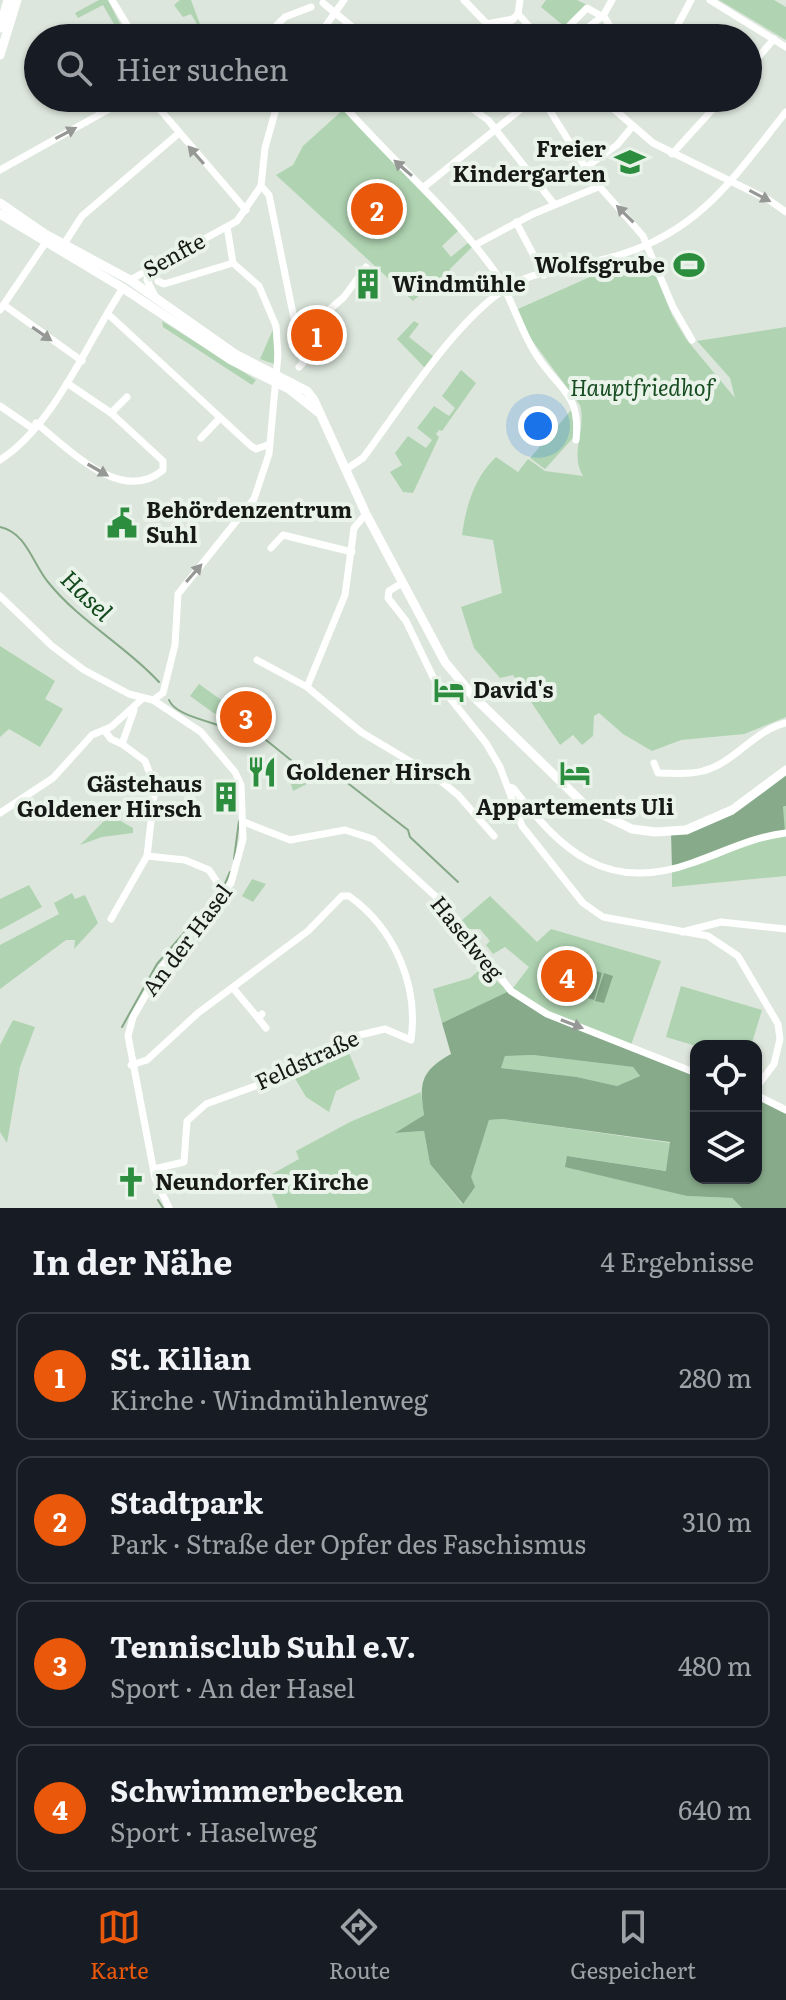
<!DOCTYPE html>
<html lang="de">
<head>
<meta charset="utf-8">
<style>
  body { margin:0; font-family:Literata,serif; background:#20242c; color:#f1f3f6 }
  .controls { position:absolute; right:24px; bottom:24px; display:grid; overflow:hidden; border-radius:16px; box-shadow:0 2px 6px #0004 }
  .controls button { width:72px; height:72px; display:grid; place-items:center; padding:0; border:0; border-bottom:2px solid #363941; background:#171b24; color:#f1f3f6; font:40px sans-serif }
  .you { position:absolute; left:538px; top:426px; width:28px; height:28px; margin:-20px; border:6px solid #fff; border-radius:50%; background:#1a73e8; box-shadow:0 0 0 12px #1a73e833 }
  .badge { display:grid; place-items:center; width:52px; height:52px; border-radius:50%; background:#ea580c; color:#fff; font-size:26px; font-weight:700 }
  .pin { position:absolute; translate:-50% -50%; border:4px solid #fff; box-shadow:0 2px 8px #0006 }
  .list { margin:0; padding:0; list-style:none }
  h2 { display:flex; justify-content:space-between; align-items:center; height:104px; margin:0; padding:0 32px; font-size:34px }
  h2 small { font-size:26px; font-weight:400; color:#9ea1a6 }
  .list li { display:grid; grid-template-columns:52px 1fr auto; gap:24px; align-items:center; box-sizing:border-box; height:128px; margin:0 16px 16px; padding:0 16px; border:2px solid #363941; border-radius:16px }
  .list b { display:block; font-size:30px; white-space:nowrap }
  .list p { margin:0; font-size:26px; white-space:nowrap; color:#9ea1a6 }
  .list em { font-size:26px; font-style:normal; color:#9ea1a6 }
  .icon { flex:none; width:44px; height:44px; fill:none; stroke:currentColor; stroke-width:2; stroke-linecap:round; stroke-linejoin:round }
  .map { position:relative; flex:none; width:786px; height:1208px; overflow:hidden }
  .search { position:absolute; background:#171b24; box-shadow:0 2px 6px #0004; left:24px; right:24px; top:24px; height:88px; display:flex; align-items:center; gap:20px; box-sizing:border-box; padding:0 28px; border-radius:44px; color:#9ea1a6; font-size:30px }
  .sheet { height:680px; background:#171b24 }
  nav { display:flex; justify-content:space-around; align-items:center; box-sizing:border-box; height:112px; border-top:2px solid #363941; background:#171b24; font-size:22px; color:#9ea1a6 }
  nav a { display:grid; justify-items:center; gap:4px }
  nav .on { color:#ea580c }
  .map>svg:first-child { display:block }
</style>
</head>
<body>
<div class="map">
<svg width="786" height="1208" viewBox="0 0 786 1208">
  <rect width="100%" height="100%" fill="#dce6dc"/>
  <g fill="#b0d4b2">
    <polygon points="99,0 108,0 120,24 115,26 103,5 78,18 75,13"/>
    <polygon points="180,0 191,0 205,38 191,14 183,17 174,5"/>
    <polygon points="546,0 577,0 587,5 564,26 541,7"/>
    <polygon points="719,0 774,0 786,7 786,40"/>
    <path d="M344,109c37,42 78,78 115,121l-17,16 9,11 18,-15 4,4 -23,23 -3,11 -14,3 -20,18 -137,-126 17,-10 10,-19z"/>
    <path d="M646,252l26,63 14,24 49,59 -5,-20 -33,-37 89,-14v390l-42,17 -63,6 -29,11 -29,-17 -24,-21 -5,3 -1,20 -11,9 -9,-10 -13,10 -47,-70 -13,3 -26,-30 -13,-41 41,-14 -9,-53 -31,-5c4,-29 12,-57 34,-78l22,15 10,-13 17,12 38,5c-14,-23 4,-45 -3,-71l-49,-66 -13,-30z"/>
    <polygon points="162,321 256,380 252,385 163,327"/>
    <polygon points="414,321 419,324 409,337 434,357 425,368 397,339"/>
    <polygon points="274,327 274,364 260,359"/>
    <polygon points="461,370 476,383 442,431 439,430 436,434 439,437 413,493 403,492 390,472 402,465 395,453 408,436 426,448 432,440 417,428 434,406 449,416 455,408 442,396"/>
    <polygon points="573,408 576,412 573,438 545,469 530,458"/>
    <polygon points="0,646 55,681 45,699 63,709 40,747 9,729 0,737"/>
    <polygon points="199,684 224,702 215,714 190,696"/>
    <polygon points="244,694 274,721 255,743 219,713 225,704 232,709"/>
    <polygon points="293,767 303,774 307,784 293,791 288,774"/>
    <polygon points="786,806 786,876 672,887 672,869"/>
    <polygon points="110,815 133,828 133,833 102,837 80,845"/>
    <polygon points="252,879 266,884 253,902 242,896"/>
    <polygon points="29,885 42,907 0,930 0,899"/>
    <polygon points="72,893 75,899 85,895 98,923 74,949 75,940 66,940 0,989 0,945 59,914 54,903"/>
    <polygon points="490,896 537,942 551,929 661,961 630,1048 547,1014 513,988 529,967 505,947 493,954 486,945 490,941 480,929 468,929 461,921"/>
    <polygon points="481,969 509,991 442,1023 433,989 470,978"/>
    <polygon points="681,986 762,1010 751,1046 696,1046 666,1037"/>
    <polygon points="13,1020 35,1027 20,1067 7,1143 0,1132 0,1045"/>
    <polygon points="346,1046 360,1079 336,1091 329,1112 306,1097 293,1075"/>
    <polygon points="533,1055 633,1067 640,1076 617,1086 577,1077 501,1068 505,1056"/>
    <polygon points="421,1092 424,1115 396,1133 424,1131 430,1164 462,1204 489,1120 502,1119 671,1143 667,1171 567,1156 687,1196 732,1198 742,1208 278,1208 265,1178 299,1159 296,1151 350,1122"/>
  </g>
  <g fill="#87ab8a" fill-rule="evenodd">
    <polygon points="786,770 786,806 783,807 785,833 672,869 671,832 701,825"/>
    <path d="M509,991l21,14 166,70v103h60v-83l30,15v98h-44l-10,-10 -45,-2 -122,-29 2,-11 99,15 4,-29 -168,-23 -13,1 -18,57 4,10 -12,17 -33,-40 -6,-33 -29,2 29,-18c-5,-33 -3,-44 27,-61l-9,-31zM533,1055l100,12 7,9 -23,10 -40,-9 -76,-9 4,-12z"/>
  </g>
  <g fill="#85a887">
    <polygon points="551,956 592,969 583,996 542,983"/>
    <polygon points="594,970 602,973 594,1000 585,997"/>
    <polygon points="604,973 613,976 604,1003 595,1001"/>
  </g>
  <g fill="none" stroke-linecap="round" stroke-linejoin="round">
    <g stroke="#85a887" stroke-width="2">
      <path d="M0,527c26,5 33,37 48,55 32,40 77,63 111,100"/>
      <path d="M169,700c8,20 60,22 83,41"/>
      <polyline points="266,740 292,761"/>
      <polyline points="295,763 341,779"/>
      <polyline points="345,781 408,830 410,837 458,882"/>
      <polyline points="234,859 239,821"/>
      <polyline points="224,886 230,872"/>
      <polyline points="122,1027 157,964 203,911"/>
      <polyline points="158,1200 163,1208"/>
    </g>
    <g stroke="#fff" stroke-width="7">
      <polyline points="112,0 135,38"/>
      <polyline points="464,0 487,24 513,19"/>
      <polyline points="710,0 786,47"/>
      <polyline points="323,3 366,38"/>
      <polyline points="518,14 540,38"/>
      <polyline points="518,14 520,0"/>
      <polyline points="274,28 285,17 311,7"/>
      <polyline points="274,28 284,38"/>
      <polyline points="570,32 570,25 587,8 605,18 617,38"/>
      <polyline points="674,32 691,0"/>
      <polyline points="233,38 261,28 274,28"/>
      <polyline points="317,38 344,0"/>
      <polyline points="411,38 421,32 435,38"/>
      <polyline points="494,38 518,14"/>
      <polyline points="562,38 570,32 579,34 603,16 612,0"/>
      <polyline points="748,69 774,39"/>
      <polyline points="150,98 246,210"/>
      <polyline points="279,98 265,148 261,186 269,195 303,363 299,367"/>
      <path d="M337,98c51,59 110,108 156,171 19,27 26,60 44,87 22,34 44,37 39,84"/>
      <polyline points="457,98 488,120 554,204"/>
      <polyline points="542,98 592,178 643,236 673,307 692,340"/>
      <polyline points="601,98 653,143 769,200 786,212"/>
      <polyline points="672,154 723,98"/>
      <polyline points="585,168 617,145 632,127"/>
      <polyline points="0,170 129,98"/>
      <polyline points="424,187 526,105 541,98"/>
      <polyline points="516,222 544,275"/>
      <polyline points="64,244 82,216 178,134"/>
      <polyline points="475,245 533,214 598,187"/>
      <polyline points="148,269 147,280 155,296"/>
      <polyline points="130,280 237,221 261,186"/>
      <polyline points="158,281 164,284 233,263"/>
      <polyline points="4,305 82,361"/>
      <polyline points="0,310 46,242"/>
      <polyline points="108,314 251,446 256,449 268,445"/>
      <polyline points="298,337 344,297 366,267"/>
      <polyline points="0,406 32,428"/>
      <polyline points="111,413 127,397"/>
      <path d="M36,423c31,24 85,83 127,47v-9l-52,-48 -44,-30"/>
      <polyline points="201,438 220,418"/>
      <path d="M0,460c55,-35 88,-120 123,-172"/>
      <path d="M345,470l18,-12c38,-51 92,-138 145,-171 31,-19 77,-21 111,-32 82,-24 117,-81 167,-143"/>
      <polyline points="366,514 354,528 345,595 307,687 361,732 436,777 458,795 494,836"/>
      <polyline points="271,548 283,535 352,552"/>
      <polyline points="402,583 389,591 388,598 406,621 433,677 486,743 500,767 522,826 583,903 603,917 708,936 738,956 778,1024 780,1039 774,1064 756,1088"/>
      <polyline points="0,596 52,646 84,670 129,694 153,700 201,732 235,772 241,785 243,839 231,883 162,967 133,1017 128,1036 155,1178 169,1208"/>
      <polyline points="257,660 307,687"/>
      <polyline points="153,700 163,693 175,645 178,594 254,499 269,454 278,355 276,326 259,286 233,263 227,227"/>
      <polyline points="104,730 111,739 122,744 134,710"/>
      <path d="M654,763l4,10c15,0 31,2 45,-2 32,-8 51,-41 83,-48"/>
      <path d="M508,787l5,1c49,63 93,106 179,75 32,-11 60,-26 94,-30"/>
      <polyline points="0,813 53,778 92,735 111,727 142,699"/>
      <polyline points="244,822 290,840 345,830 373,839 446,906 511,991 547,1014 696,1073"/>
      <polyline points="147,856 185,860 209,870 225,894"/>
      <polyline points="111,919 147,856 155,787 145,761 122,744"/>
      <polyline points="682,932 721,922 786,929"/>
      <polyline points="233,988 258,1018 262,1014"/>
      <polyline points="258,1018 266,1028"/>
      <path d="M131,1065l16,-5 51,-47 110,-82 34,-35h7c45,32 70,89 62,144l-26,-11 -42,10 -82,45 -55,20 -19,17 -3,41 -30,7"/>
      <polyline points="756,1095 786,1110"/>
    </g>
    <g stroke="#fff" stroke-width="9">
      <polyline points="0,28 8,0"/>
      <polyline points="0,55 17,0"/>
      <polyline points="0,203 45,234 130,280 235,354 307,391 314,400 366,514 445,662 474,697 587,807 632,829 655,832 686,830 732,810 786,770"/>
      <polyline points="0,214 123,288 231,360 289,389 318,412"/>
    </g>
  </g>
  <defs><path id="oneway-solid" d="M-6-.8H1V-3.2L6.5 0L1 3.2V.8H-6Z" transform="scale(2)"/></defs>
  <g fill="#969896">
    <use href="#oneway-solid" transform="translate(66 133) rotate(-28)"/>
    <use href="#oneway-solid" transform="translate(196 155) rotate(-131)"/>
    <use href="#oneway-solid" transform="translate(403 168) rotate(-139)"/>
    <use href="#oneway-solid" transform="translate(760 196) rotate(28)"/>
    <use href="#oneway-solid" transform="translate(625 214) rotate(-135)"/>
    <use href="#oneway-solid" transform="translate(42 334) rotate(35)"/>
    <use href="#oneway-solid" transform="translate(98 470) rotate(30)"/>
    <use href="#oneway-solid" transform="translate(194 573) rotate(-49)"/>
    <use href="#oneway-solid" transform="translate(572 1024) rotate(21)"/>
  </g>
  <defs>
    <g id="school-bare" transform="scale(2.4)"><path d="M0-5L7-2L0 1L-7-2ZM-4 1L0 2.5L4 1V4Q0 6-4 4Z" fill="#2d8d3f" stroke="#e9f3e9" stroke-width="2.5" paint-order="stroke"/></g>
    <g id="stadium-bare" transform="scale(2.4)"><path d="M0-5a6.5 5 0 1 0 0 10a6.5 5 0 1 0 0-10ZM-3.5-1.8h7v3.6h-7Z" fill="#2d8d3f" stroke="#e9f3e9" stroke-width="2.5" paint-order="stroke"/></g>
    <g id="building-bare" transform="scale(2.4)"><path d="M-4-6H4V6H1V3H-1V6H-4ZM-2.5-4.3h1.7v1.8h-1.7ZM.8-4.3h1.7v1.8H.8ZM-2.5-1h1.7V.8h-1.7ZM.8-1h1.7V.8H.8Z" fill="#2d8d3f" stroke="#e9f3e9" stroke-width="2.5" paint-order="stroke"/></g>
    <g id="civic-bare" transform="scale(2.4)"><path d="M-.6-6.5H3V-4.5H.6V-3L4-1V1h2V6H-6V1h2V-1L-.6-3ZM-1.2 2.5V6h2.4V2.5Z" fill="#2d8d3f" stroke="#e9f3e9" stroke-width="2.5" paint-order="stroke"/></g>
    <g id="hotel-bare" transform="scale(2.4)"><path d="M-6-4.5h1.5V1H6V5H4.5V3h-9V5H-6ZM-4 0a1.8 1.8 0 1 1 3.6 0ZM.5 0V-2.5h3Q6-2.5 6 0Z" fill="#2d8d3f" stroke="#e9f3e9" stroke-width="2.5" paint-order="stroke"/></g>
    <g id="restaurant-bare" transform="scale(2.4)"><path d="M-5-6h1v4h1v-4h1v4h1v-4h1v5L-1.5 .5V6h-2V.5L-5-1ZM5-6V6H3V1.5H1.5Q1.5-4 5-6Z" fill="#2d8d3f" stroke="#e9f3e9" stroke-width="2.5" paint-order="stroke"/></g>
    <g id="church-bare" transform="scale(2.4)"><path d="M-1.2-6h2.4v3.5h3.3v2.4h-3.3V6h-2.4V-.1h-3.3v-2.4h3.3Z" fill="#2d8d3f" stroke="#e9f3e9" stroke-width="2.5" paint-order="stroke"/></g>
  </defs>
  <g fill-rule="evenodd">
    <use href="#school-bare" x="630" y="162"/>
    <use href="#stadium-bare" x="689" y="265"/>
    <use href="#building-bare" x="368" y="284"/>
    <use href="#civic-bare" x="122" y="523"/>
    <use href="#hotel-bare" x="449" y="690"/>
    <use href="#restaurant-bare" x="262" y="772"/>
    <use href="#hotel-bare" x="575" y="773"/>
    <use href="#building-bare" x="226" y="797"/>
    <use href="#church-bare" x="131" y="1182"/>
  </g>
  <g text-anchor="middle" stroke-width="8" stroke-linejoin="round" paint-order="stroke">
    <g font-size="22" font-weight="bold" fill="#161916" stroke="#e9f3e9" text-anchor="start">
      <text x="606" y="157" text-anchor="end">Freier<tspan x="606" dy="25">Kindergarten</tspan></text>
      <text x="665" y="273" text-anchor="end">Wolfsgrube</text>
      <text x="392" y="292">Windmühle</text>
      <text x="146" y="518">Behördenzentrum<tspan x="146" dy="25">Suhl</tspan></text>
      <text x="473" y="698">David's</text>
      <text x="286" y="780">Goldener Hirsch</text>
      <text x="202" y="792" text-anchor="end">Gästehaus<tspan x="202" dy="25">Goldener Hirsch</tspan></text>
      <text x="575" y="815" text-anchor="middle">Appartements Uli</text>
      <text x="155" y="1190">Neundorfer Kirche</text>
    </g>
    <g font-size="22" fill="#161916" stroke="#e9f3e9">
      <text transform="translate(174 255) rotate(-29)" y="8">Senfte</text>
      <text transform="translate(467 938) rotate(51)" y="8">Haselweg</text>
      <text transform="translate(187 940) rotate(-53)" y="8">An der Hasel</text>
      <text transform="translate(307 1060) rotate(-25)" y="8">Feldstraße</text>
    </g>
    <g font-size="22" font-style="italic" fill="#174c21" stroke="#e9f3e9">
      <text x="642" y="396">Hauptfriedhof</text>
    </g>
    <g font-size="24" font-style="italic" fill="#11481c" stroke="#e9f3e9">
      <text transform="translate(86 596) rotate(44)" y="8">Hasel</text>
    </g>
  </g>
</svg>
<div class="controls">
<button><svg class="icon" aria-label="locate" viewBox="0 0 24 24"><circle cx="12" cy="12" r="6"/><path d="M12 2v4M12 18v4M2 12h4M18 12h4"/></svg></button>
<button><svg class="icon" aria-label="layers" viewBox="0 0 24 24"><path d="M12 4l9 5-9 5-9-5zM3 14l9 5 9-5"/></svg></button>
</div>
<div class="you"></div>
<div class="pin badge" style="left:317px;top:335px">1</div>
<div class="pin badge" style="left:377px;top:209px">2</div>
<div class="pin badge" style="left:246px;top:717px">3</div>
<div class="pin badge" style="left:567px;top:976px">4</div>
<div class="search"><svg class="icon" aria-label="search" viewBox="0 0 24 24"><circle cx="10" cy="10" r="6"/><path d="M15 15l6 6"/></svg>Hier suchen</div>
</div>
<section class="sheet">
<h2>In der Nähe<small>4 Ergebnisse</small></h2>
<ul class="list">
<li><span class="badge">1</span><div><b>St. Kilian</b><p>Kirche · Windmühlenweg</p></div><em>280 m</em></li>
<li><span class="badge">2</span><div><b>Stadtpark</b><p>Park · Straße der Opfer des Faschismus</p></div><em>310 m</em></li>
<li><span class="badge">3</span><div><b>Tennisclub Suhl e.V.</b><p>Sport · An der Hasel</p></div><em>480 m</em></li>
<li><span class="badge">4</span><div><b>Schwimmerbecken</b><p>Sport · Haselweg</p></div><em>640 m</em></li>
</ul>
</section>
<nav>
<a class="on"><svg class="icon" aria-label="map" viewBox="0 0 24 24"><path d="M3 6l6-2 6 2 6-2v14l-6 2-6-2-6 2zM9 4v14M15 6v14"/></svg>Karte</a>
<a><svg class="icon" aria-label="directions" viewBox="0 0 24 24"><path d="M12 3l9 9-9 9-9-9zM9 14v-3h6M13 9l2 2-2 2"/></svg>Route</a>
<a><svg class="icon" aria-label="saved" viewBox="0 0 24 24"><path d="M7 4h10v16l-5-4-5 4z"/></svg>Gespeichert</a>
</nav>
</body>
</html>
